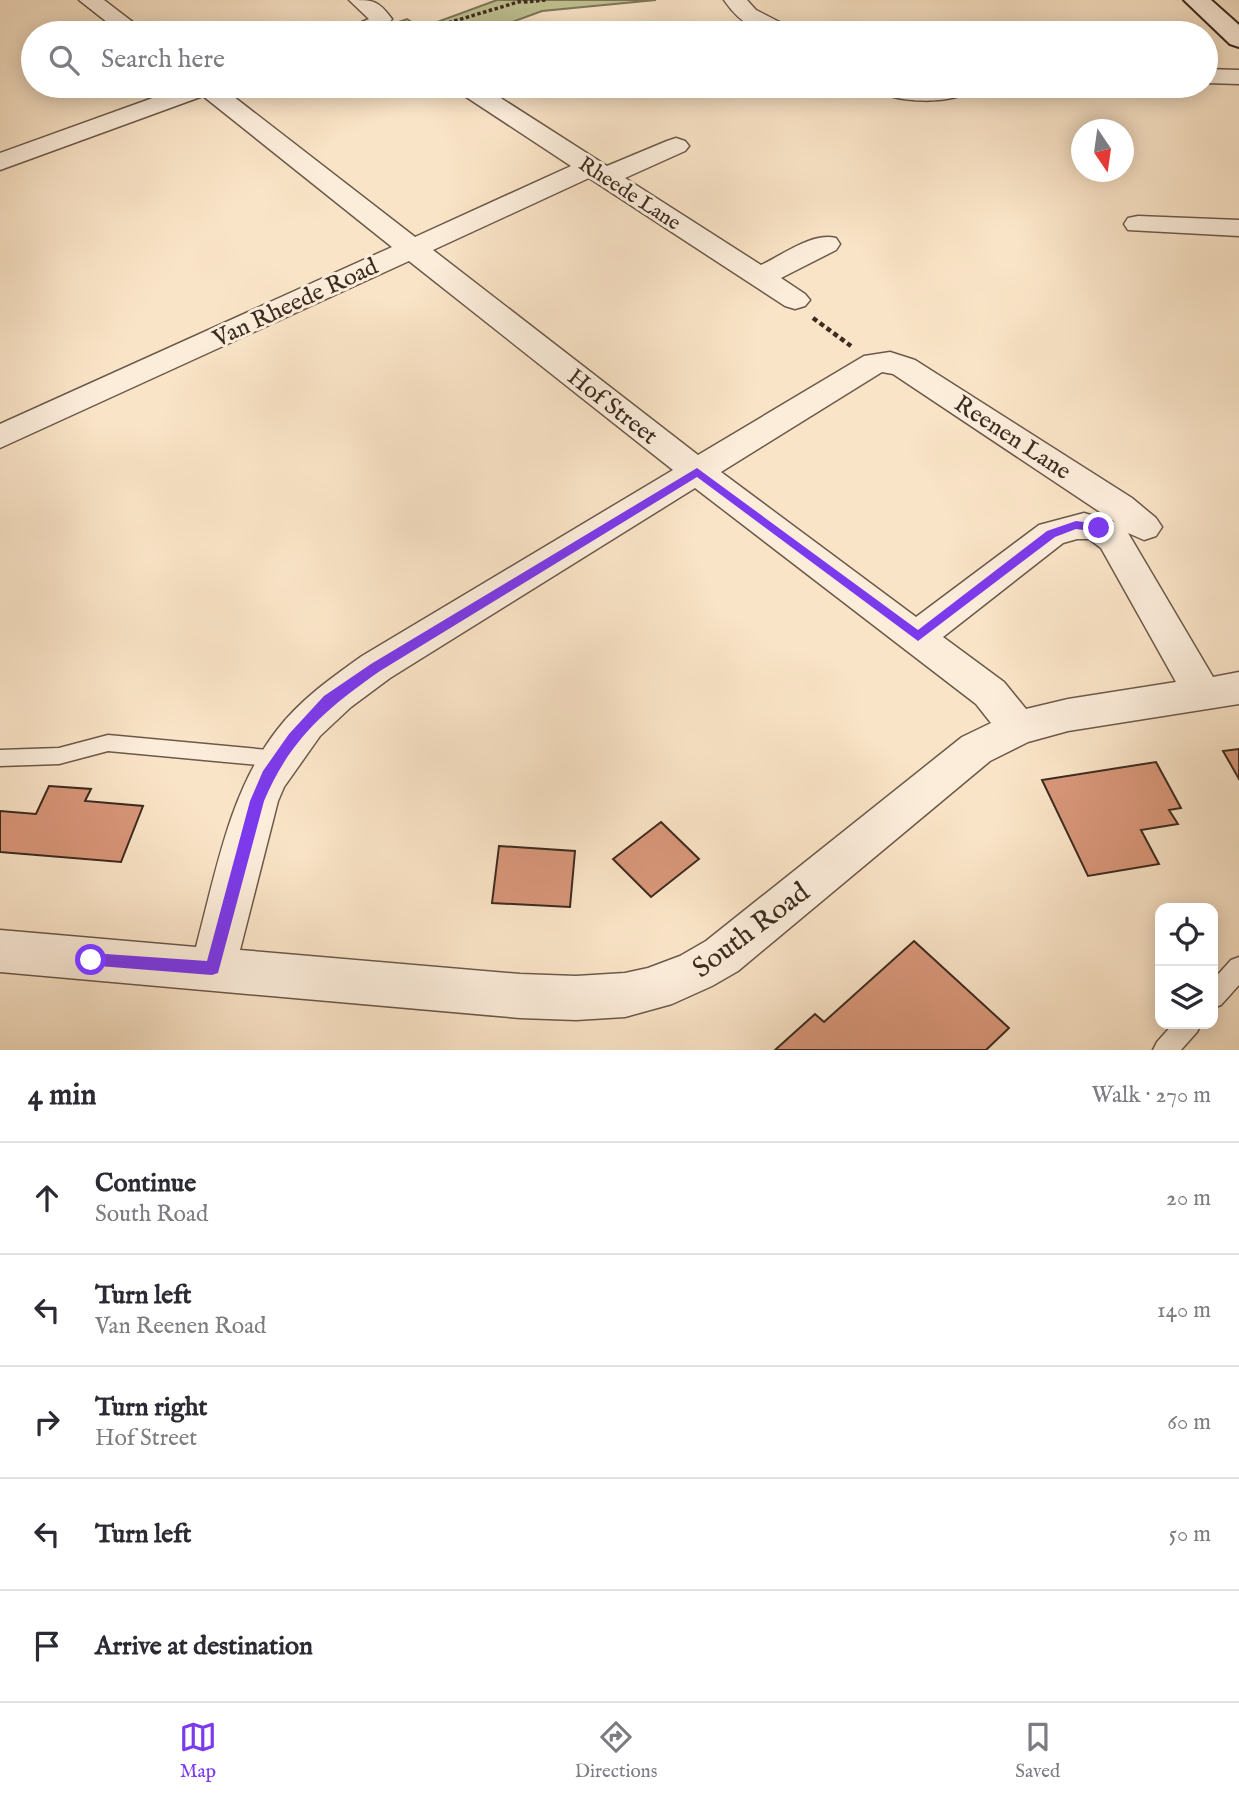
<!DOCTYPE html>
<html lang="en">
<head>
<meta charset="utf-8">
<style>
  body { margin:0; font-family:"IM FELL English",serif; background:#f2f2f3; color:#2b2b33 }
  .controls { position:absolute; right:21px; bottom:21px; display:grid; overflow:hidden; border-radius:14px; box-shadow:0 4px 18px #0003 }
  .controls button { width:63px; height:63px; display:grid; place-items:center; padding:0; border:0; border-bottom:2px solid #e1e1e2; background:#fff; color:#2b2b33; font:35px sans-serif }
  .compass { position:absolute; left:1071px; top:119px; width:63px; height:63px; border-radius:50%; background:#fff; box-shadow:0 4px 18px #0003; rotate:167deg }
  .stop { position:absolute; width:21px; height:21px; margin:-16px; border:5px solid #7c3aed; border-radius:50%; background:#fff }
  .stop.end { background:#7c3aed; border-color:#fff; box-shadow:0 2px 7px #0008 }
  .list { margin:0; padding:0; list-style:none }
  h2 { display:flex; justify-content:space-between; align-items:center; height:91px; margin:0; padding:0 28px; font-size:30px }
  h2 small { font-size:23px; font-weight:400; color:#7c7c81 }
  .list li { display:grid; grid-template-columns:46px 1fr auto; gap:21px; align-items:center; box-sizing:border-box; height:112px; padding:0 28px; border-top:2px solid #e1e1e2 }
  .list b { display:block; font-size:26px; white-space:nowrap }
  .list p { margin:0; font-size:23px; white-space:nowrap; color:#7c7c81 }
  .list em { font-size:23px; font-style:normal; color:#7c7c81 }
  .icon { flex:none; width:38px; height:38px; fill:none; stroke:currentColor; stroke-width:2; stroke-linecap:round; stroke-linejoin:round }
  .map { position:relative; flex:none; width:1239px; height:1050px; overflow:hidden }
  .search { position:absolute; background:#fff; box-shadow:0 4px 18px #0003; left:21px; right:21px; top:21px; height:77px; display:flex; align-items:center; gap:18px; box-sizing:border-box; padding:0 24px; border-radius:38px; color:#7c7c81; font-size:26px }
  .sheet { height:651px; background:#fff }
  nav { display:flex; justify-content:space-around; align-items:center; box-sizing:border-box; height:98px; border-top:2px solid #e1e1e2; background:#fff; font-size:19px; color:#7c7c81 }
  nav a { display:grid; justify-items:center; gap:4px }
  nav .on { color:#7c3aed }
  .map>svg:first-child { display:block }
</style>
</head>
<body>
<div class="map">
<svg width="1239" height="1050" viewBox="0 0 1239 1050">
  <rect width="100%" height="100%" fill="#fae4c7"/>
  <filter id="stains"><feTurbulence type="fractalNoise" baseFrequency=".00286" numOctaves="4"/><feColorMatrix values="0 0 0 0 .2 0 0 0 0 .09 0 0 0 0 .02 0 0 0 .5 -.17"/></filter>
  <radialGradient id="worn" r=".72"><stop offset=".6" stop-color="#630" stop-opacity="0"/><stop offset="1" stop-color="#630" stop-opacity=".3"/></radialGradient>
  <polygon fill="#c1c393" stroke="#7e775a" stroke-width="2" points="497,0 656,0 542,11 482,33 367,33 407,19 421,28"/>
  <g fill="#d9977a" stroke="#3c2b20" stroke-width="2">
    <polygon points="1239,749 1239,779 1223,751"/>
    <polygon points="1156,762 1181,808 1169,810 1178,824 1141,830 1159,864 1088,876 1042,780"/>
    <polygon points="49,786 91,789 85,801 143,806 121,862 0,852 0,811 36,814"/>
    <polygon points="661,822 699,859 651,897 613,859"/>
    <polygon points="499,846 575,851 570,907 492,903"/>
    <polygon points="914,941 1009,1028 986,1050 775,1050 815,1014 824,1022"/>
  </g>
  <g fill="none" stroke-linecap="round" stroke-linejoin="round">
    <g stroke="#6c594a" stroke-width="3">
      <g id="lane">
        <polygon points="108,735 279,751 286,753 289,759 286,765 279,767 108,751 59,764 0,766 0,750 59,748"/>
        <polygon points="1239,957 1239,985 1221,1005 1213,1008 1213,980 1231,960"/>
        <polygon points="1173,1024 1201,1024 1197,1032 1181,1050 1153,1050 1157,1042"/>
      </g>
    </g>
    <g stroke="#6c594a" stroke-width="3">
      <g id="street">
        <polygon points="79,0 104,0 147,33 121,33"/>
        <path d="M349,0c25,0 29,0 43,19 -12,18 -28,14 -47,14l3,-5 21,-9z"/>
        <path d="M724,0h23l9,10 35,18 4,5c-33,1 -52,-5 -71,-33z"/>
        <polygon points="1206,69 1239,70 1239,84 1206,83"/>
        <path d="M186,86h34l195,151 156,-71 -114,-75 -3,-5h28l125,80 60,-25 9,-3 9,3 4,5 -4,5 -60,27 136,87c22,-10 51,-33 75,-27l4,6 -4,6 -55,28 24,16 5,6 -5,6 -10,3 -10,-3 -196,-128 -156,72 265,205 166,-99 26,-4 25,8 217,138 24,20 6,9 -6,9 -12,4 -16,-7 85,144 26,-5v32l-171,27 -40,11 -38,19 -252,210 -26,15 -40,18 -47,13 -49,3 -56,-2 -520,-46v-42l196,17c20,-74 33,-155 81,-217 23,-30 54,-52 85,-74l311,-186 -264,-209 -409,187v-24l392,-177 -189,-151 -203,74v-17zM882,372l11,2 222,148 -31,-9 -45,12 -123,92 -195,-145zM695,488l281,216 15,19 -29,14 -256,204 -26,15 -32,12 -23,5 -49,3 -56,-2 -280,-24 38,-149 6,-14 36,-51 31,-29 39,-29zM1077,539h12l12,9 75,134 -108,17 -42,10 -22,-27 -61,-45 120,-94z"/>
        <path d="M873,86h103c-13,20 -90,19 -103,0z"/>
        <polygon points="1138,216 1239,220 1239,236 1128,230 1124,224 1128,218"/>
      </g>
    </g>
    <g stroke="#3c2b20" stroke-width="4">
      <polygon id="secondary" points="1184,0 1211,0 1239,25 1239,47 1230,44"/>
    </g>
    <g stroke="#3c2b20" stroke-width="3.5" stroke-dasharray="3.5 2.5" stroke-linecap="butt">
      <polyline points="524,2 546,0"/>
      <polyline points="414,33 525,0"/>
    </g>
    <polyline stroke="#3c2b20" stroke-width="4.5" stroke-dasharray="5 3.5" stroke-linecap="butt" points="813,318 851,346"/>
    <use href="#lane" fill="#fceddb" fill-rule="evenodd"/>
    <use href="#street" fill="#fceddb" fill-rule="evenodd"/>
    <use href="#secondary" fill="#fceddb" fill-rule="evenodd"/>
  </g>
  <path fill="#7c3aed" d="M697,468l221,162 129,-99 29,-10 23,3 5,4 -5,4 -23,-3 -21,8 -137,104 -221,-164 -317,194c-53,37 -90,68 -116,130l-46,172 -6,2 -126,-10 -2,-5 2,-5 5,-2 116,8 43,-160 13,-30 26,-37 35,-38 47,-32z"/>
  <g text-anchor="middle" stroke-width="6" stroke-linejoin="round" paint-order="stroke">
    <g font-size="21" fill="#3c2b20" stroke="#fceddb">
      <text transform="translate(630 193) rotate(33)" y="7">Rheede Lane</text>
    </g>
    <g font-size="24" fill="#3c2b20" stroke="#fceddb">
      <text transform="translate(295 302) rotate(-25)" y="8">Van Rheede Road</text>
      <text transform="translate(613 406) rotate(38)" y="8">Hof Street</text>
      <text transform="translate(1013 437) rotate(33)" y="8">Reenen Lane</text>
    </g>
    <g font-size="28" fill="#3c2b20" stroke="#fceddb">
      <text transform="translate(750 929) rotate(-37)" y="10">South Road</text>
    </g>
  </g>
  <rect width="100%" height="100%" filter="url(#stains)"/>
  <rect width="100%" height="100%" fill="url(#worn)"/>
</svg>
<div class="controls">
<button><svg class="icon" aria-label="locate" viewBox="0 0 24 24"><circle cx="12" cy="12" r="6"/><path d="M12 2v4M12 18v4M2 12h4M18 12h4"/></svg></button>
<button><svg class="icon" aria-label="layers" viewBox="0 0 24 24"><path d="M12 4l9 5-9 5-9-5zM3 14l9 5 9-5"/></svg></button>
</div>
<svg class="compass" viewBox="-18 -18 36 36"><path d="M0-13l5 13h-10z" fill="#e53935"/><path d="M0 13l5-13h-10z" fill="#7c7c81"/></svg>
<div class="stop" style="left:91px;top:960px"></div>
<div class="stop end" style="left:1099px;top:528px"></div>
<div class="search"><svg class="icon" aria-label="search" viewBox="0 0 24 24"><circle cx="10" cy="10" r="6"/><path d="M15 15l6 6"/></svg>Search here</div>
</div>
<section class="sheet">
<h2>4 min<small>Walk · 270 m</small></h2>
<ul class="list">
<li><svg class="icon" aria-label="ahead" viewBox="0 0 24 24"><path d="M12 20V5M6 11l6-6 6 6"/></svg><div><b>Continue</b><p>South Road</p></div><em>20 m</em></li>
<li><svg class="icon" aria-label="left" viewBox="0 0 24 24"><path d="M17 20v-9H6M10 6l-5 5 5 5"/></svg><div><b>Turn left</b><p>Van Reenen Road</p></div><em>140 m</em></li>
<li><svg class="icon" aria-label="right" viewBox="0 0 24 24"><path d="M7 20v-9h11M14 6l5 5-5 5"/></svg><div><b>Turn right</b><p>Hof Street</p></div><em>60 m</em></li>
<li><svg class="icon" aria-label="left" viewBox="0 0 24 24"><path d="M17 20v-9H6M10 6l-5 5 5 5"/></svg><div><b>Turn left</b></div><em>50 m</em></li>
<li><svg class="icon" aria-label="arrive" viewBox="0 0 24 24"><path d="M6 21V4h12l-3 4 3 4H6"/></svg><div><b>Arrive at destination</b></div></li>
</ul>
</section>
<nav>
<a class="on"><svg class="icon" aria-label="map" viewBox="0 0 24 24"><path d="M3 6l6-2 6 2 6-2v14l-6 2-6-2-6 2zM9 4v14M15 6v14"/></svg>Map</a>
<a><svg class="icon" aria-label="directions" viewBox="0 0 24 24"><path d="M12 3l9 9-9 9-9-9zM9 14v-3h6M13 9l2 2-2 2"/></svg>Directions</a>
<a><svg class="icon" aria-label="saved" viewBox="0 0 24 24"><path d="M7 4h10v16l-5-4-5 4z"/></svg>Saved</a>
</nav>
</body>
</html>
